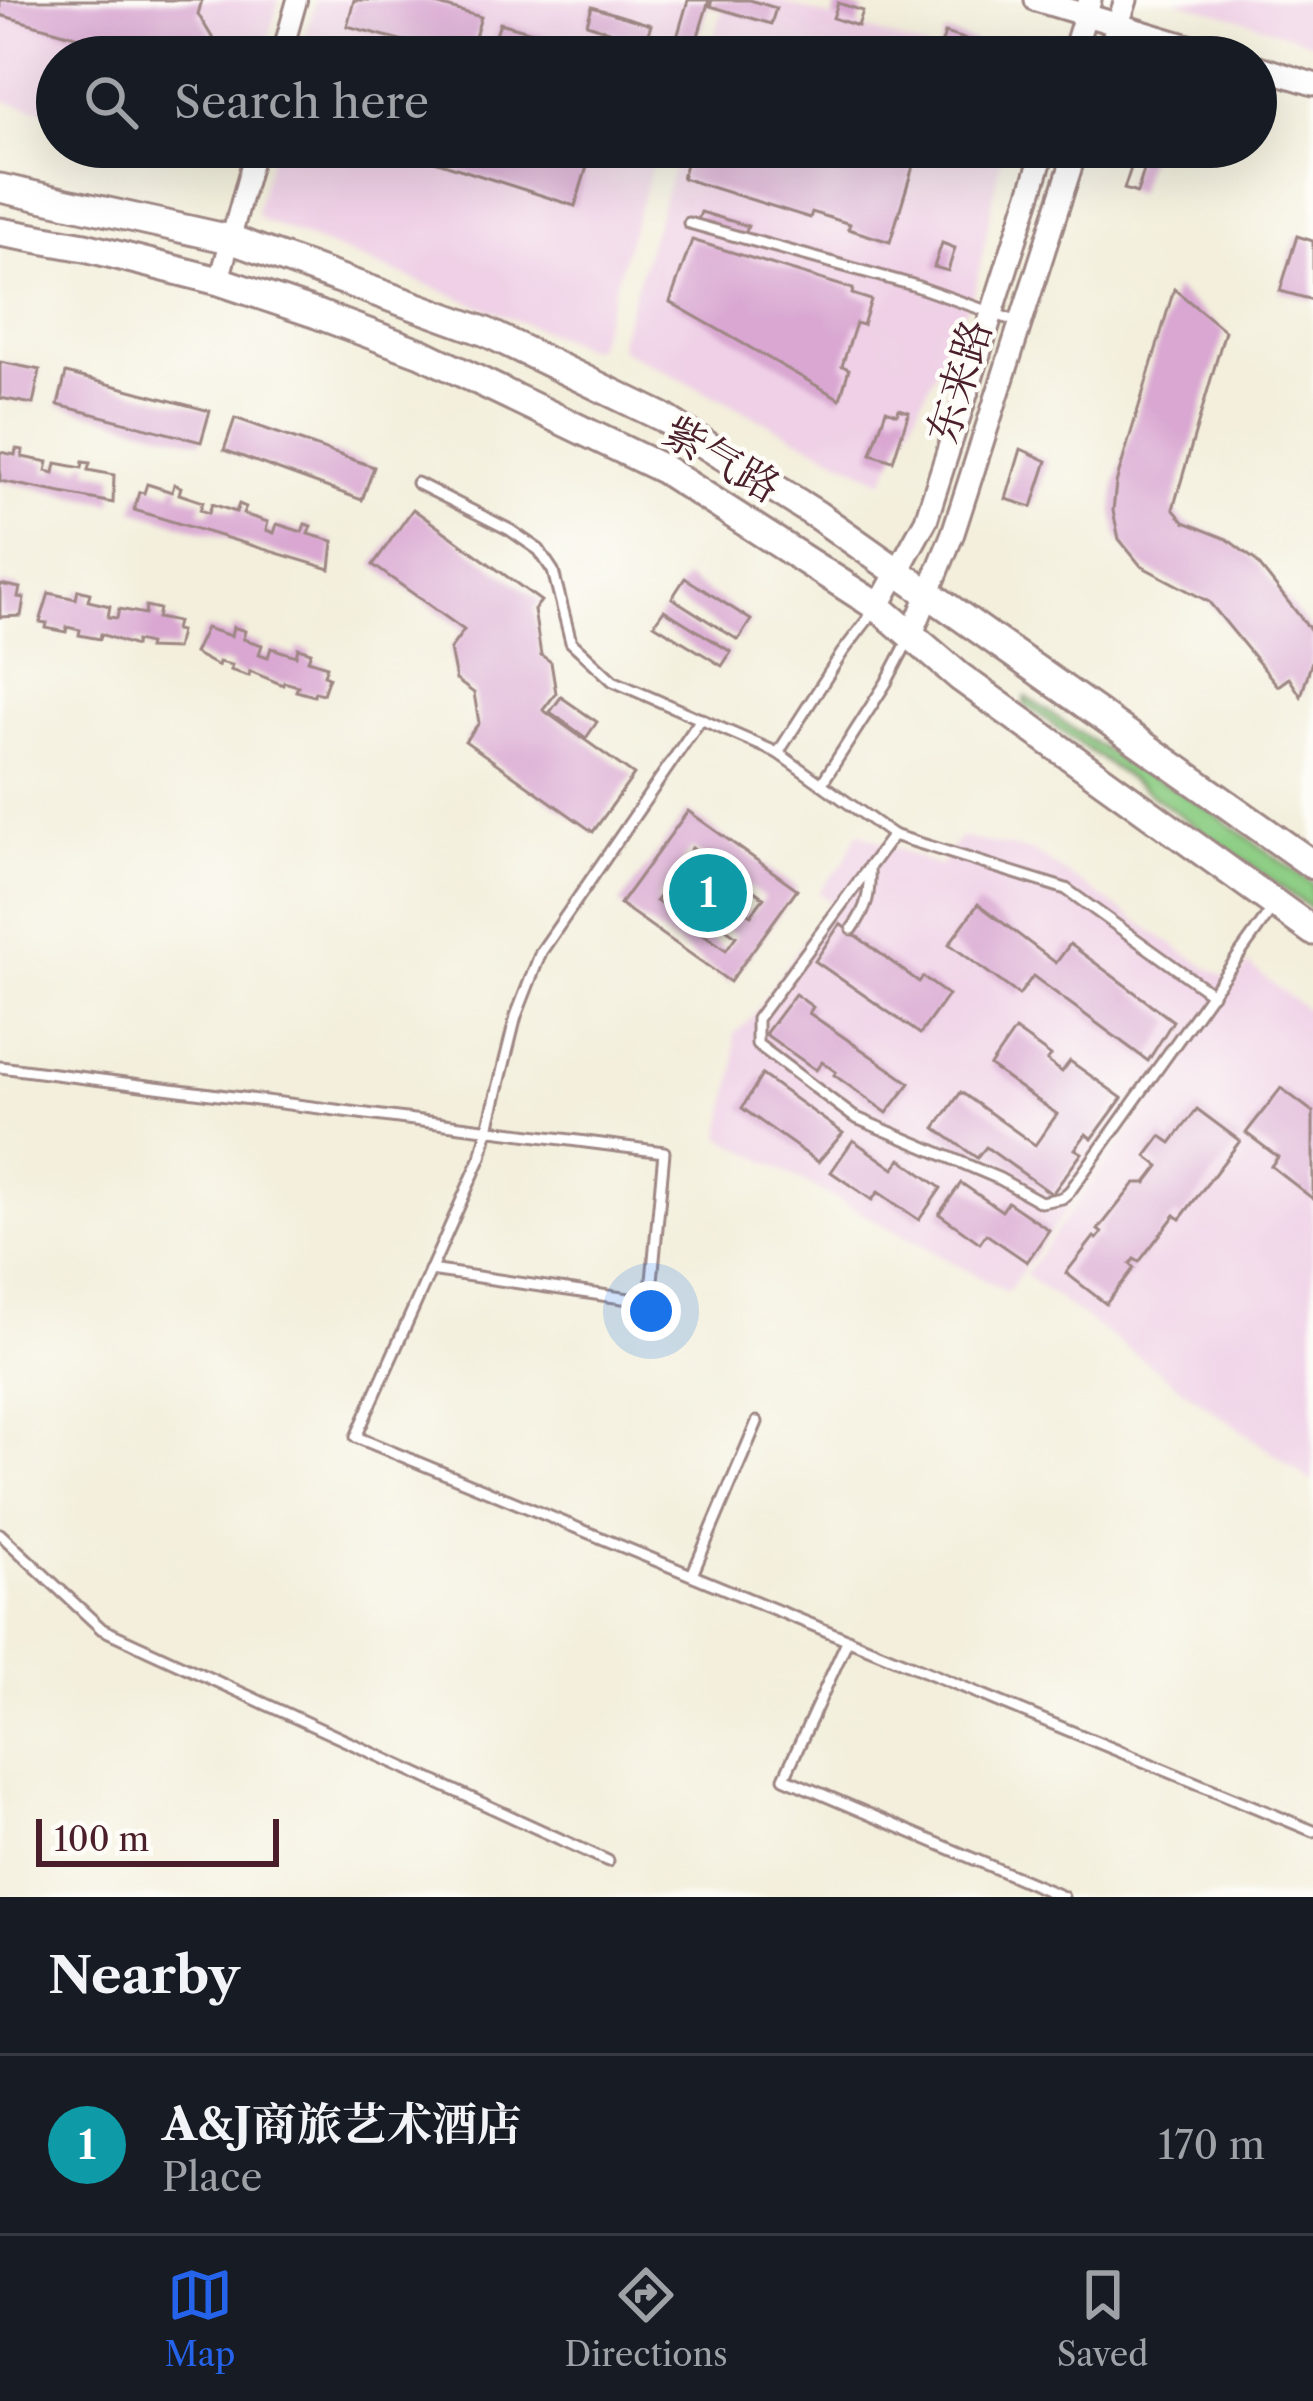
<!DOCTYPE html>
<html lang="en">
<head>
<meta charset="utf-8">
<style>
  body { margin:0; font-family:"Libre Caslon Text","Noto Serif SC",serif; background:#242831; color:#f1f3f6 }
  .scale { position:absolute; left:36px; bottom:30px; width:243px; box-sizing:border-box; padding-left:12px; border:6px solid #4a1f2b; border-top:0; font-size:33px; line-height:42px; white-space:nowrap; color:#4a1f2b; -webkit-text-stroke:9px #fdfcf7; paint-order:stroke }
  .you { position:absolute; left:651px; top:1311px; width:42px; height:42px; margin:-30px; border:9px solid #fff; border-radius:50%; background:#1a73e8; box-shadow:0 0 0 18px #1a73e833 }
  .badge { display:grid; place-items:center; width:78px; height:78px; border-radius:50%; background:#2563eb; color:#fff; font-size:39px; font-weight:700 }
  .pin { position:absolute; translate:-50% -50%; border:6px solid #fff; box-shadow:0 3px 12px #0006 }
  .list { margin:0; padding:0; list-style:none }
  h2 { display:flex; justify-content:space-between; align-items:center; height:156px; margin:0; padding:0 48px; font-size:51px }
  h2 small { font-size:39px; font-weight:400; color:#9ea1a6 }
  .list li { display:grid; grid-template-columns:78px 1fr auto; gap:36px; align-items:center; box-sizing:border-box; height:180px; padding:0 48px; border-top:3px solid #363941 }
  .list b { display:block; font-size:45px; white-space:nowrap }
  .list p { margin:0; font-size:39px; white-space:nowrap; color:#9ea1a6 }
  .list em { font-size:39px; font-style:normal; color:#9ea1a6 }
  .icon { flex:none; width:66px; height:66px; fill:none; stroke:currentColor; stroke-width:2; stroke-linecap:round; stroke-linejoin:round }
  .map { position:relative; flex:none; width:1313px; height:1897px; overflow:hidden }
  .search { position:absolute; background:#171b24; box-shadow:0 12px 48px #0002; left:36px; right:36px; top:36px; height:132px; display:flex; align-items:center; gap:30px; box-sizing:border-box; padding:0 42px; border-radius:66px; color:#9ea1a6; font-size:45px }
  .sheet { height:336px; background:#171b24 }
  nav { display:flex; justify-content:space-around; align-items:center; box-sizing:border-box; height:168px; border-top:3px solid #363941; background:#171b24; font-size:33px; color:#9ea1a6 }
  nav a { display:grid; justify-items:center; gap:6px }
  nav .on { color:#2563eb }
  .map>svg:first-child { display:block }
</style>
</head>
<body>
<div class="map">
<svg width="1313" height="1897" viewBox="0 0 1313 1897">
  <rect width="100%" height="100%" fill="#fdfcf7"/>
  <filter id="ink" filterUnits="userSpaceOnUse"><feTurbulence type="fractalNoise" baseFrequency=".00833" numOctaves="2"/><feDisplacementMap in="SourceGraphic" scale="24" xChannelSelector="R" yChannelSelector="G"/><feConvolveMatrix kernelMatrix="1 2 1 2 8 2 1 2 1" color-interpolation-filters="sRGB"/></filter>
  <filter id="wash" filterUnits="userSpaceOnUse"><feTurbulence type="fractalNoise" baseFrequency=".004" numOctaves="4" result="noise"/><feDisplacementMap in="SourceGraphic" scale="48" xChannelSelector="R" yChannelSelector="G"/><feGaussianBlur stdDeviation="2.7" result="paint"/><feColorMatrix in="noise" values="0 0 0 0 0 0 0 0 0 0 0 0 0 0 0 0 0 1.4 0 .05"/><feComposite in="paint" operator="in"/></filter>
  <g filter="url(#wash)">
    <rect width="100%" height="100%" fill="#f3efdc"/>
    <g fill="#efd0e6">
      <polygon points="0,0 279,0 263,57 57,57 57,114 0,100"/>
      <polygon points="316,0 704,0 686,57 300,57"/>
      <polygon points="726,0 777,0 951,57 708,57"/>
      <polygon points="1175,0 1313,0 1313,43 1250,22"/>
      <polygon points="274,147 658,147 596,346 589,349 260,219 256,211"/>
      <polygon points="680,147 1003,147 976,287 883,481 621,349 619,341"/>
      <polygon points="858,832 940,867 960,837 1034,852 1206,967 1234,981 1007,1292 721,1137 735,1068 734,1034 750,1020 830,901 818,892 844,862"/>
      <polygon points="1248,964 1313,1015 1313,1482 1025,1275"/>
    </g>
    <polygon fill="#8ece85" stroke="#6c7658" stroke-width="3" points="1026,697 1127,765 1190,796 1313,884 1313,910 1024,704"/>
    <g id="blocks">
      <g fill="#d9a7d2" fill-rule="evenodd">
        <polygon points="0,0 202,0 198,14 224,57 151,57 0,15"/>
        <polygon points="354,0 422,0 481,17 469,57 450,57 446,52 347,26"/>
        <polygon points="688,0 709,0 695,46 676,41"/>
        <polygon points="712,0 750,0 776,8 771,24 710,6"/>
        <polygon points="838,3 863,11 858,26 833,18"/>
        <polygon points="592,7 651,25 645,43 587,24"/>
        <polygon points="500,23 601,51 599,57 489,57"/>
        <polygon points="945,33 987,46 983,57 958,57 939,51"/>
        <polygon points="717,42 760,56 759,57 712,57"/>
        <polygon points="391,147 547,148 593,147 575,206"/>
        <polygon points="691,147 919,147 890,242 848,229 850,224 812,212 810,218 682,178"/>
        <polygon points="1138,147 1150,150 1137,193 1124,189"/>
        <polygon points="701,212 748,226 745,235 698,220"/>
        <polygon points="1297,236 1313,241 1313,300 1280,291"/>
        <polygon points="692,240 853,289 852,294 871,300 863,325 856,323 842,366 849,369 840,399 670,302"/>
        <polygon points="942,243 955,248 948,271 934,267"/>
        <polygon points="1174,289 1225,331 1173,509 1184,522 1227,539 1255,560 1313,633 1313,658 1301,696 1289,678 1278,686 1209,602 1141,566 1119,539 1113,511 1116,483"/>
        <polygon points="0,362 40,370 33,404 0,398"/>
        <polygon points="66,373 210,411 201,442 58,405"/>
        <polygon points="899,409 909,412 893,461 871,454 886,410 897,414"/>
        <polygon points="235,418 374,467 362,500 224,450"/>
        <polygon points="16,449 23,450 22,457 48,462 46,471 54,473 56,463 82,468 83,462 90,463 88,470 114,475 113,503 0,481 0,452 15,455"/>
        <polygon points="1021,449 1047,461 1032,507 1006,499"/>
        <polygon points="147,484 172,492 174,484 181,487 179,494 203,502 200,510 209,513 212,504 236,512 239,504 246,507 243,514 268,522 266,530 274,533 277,524 302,532 305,524 311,526 308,534 333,541 330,569 134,510 139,492 144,493"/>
        <polygon points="413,509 541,601 534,610 541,655 551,662 556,693 543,710 634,775 593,832 465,741 479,723 474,693 456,680 450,649 464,630 373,565"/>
        <polygon points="685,578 751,620 738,640 672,598"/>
        <polygon points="0,584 20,588 18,597 24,598 21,616 0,617"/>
        <polygon points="78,590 90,593 88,601 110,606 108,617 117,618 119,609 145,614 146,606 159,609 157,618 177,622 175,630 180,631 176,649 148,648 149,644 136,641 135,646 101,634 100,639 79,635 80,630 67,627 66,632 46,628 47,623 40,622 49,593 76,599"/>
        <polygon points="664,610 731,652 722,666 654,624"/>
        <polygon points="233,627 245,631 243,639 262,645 259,654 268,657 271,648 296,656 298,648 311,652 308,660 327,666 324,675 329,677 323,694 315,692 314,696 296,691 298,686 284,682 283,685 250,671 249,676 230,670 232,665 219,662 218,666 194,653 206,628 231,636"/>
        <polygon points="561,697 597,722 586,738 550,712"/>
        <path d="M688,811l109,78 -67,93 -110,-78zM692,848l17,13 -12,16 -17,-12zM746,885l18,13 -13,17 -18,-12zM666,887l70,49 -10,14 -70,-49z"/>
        <polygon points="978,904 1056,963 1070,944 1173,1021 1148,1061 1033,976 1019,995 949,944"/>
        <polygon points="840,924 919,982 923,977 948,995 920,1034 815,961"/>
        <polygon points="795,994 813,1007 809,1013 910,1083 887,1113 834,1075 836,1072 822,1062 816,1070 765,1034"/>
        <polygon points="1015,1030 1051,1056 1047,1061 1062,1072 1070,1061 1122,1098 1092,1139 1086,1134 1075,1149 1082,1153 1052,1194 986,1147 977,1158 935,1128 961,1092 1035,1145 1057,1114 990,1066"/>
        <polygon points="762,1075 843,1133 818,1162 742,1108"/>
        <polygon points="1281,1088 1313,1112 1313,1199 1271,1166 1278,1157 1246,1133"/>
        <polygon points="1197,1109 1240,1141 1180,1219 1175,1215 1139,1262 1134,1259 1130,1264 1134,1268 1106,1304 1066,1273 1094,1237 1097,1239 1102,1233 1098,1230 1135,1183 1146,1183 1159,1166 1146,1156 1161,1136 1171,1143"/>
        <polygon points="853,1140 894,1169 901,1159 941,1188 919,1220 878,1192 872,1200 831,1172"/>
        <polygon points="961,1183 1002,1211 1008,1202 1049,1230 1027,1262 986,1234 980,1243 939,1214"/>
      </g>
    </g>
  </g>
  <g filter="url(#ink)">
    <use href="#blocks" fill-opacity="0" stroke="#9e8784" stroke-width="3"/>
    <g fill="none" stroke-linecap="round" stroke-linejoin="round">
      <g stroke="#9e8784" stroke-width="15">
        <g id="service">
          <polyline points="689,223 913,285 1018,322"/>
          <polyline points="417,483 510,530 539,550 553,571 571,642 613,681 778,753 893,835 1066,889 1212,994"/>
          <polyline points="701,719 541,952 516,1016 481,1157 356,1437 1313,1831"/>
          <polyline points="778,753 842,653 874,611"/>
          <polyline points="822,783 886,683 909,639"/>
          <polyline points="893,835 757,1019 757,1044 854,1117 1000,1179 1041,1202 1062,1198 1070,1191 1272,909"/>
          <path d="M852,929c16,-22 18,-35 17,-63"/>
          <polyline points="0,1067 664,1152 650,1302 430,1270"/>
          <polyline points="0,1534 102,1629 608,1861"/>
          <polyline points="692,1575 757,1422"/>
          <polyline points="848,1639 784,1778 1063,1897"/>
        </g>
      </g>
      <g stroke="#9e8784" stroke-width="24">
        <g id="minor">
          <polyline points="281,57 297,0"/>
          <polyline points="219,281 256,147"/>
        </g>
      </g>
      <g stroke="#9e8784" stroke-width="27">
        <g id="tertiary">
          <polyline points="1036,0 1225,57"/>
          <polyline points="1072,57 1090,0"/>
          <polyline points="1107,57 1126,0"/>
          <polyline points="1256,66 1313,84"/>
          <polyline points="878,607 926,520 1045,147"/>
          <polyline points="911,636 953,533 1077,147"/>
        </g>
      </g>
      <g stroke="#9e8784" stroke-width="33">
        <g id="primary">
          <polyline points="0,188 230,239 486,332 662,417 817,515 1313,865"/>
          <polyline points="0,232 85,247 219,281 317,314 421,353 663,469 878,607 960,677 1313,931"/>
        </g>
      </g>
      <use href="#service" stroke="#fff" stroke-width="9"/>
      <use href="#minor" stroke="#fff" stroke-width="18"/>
      <use href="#tertiary" stroke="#fff" stroke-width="21"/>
      <use href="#primary" stroke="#fff" stroke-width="27"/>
    </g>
  </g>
  <g text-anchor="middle" stroke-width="9" stroke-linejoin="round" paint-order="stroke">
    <g font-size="42" fill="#4a1f2b" stroke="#fdfcf7">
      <text transform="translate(959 381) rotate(-73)" y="15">东来路</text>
      <text transform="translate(722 459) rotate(30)" y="15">紫气路</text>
    </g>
  </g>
</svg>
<div class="scale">100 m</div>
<div class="you"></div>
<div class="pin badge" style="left:708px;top:893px;background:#0f9aa8">1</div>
<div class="search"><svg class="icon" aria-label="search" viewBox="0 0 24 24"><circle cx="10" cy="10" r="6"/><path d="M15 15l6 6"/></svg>Search here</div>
</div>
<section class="sheet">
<h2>Nearby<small></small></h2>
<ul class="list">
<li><span class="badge" style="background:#0f9aa8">1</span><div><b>A&amp;J商旅艺术酒店</b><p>Place</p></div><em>170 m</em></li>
</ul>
</section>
<nav>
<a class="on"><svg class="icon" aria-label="map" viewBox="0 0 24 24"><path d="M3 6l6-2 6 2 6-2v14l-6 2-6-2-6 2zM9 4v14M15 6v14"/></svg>Map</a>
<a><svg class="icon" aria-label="directions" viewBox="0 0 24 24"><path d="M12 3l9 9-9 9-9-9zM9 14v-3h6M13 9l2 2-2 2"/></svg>Directions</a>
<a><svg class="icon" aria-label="saved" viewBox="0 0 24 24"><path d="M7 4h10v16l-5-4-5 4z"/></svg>Saved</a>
</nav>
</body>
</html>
